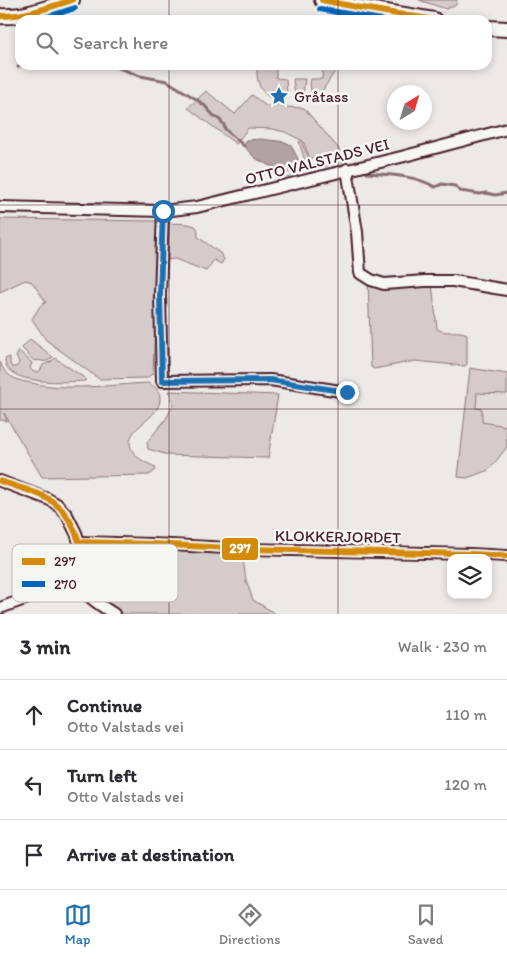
<!DOCTYPE html>
<html lang="en">
<head>
<meta charset="utf-8">
<style>
  body { margin:0; font-family:Itim,sans-serif; background:#f7f7f7; color:#2b2b33 }
  .controls { position:absolute; right:15px; bottom:15px; display:grid; overflow:hidden; border-radius:10px; box-shadow:0 2px 8px #0003 }
  .controls button { width:45px; height:45px; display:grid; place-items:center; padding:0; border:0; border-bottom:1px solid #e1e1e2; background:#fff; color:#2b2b33; font:25px sans-serif }
  .compass { position:absolute; left:387px; top:85px; width:45px; height:45px; border-radius:50%; background:#fff; box-shadow:0 2px 8px #0003; rotate:38deg }
  .stop { position:absolute; width:15px; height:15px; margin:-11px; border:4px solid #1f6fb2; border-radius:50%; background:#fff }
  .stop.end { background:#1f6fb2; border-color:#fff; box-shadow:0 1px 5px #0008 }
  .list { margin:0; padding:0; list-style:none }
  h2 { display:flex; justify-content:space-between; align-items:center; height:65px; margin:0; padding:0 20px; font-size:21px }
  h2 small { font-size:16px; font-weight:400; color:#7c7c81 }
  .list li { display:grid; grid-template-columns:32px 1fr auto; gap:15px; align-items:center; box-sizing:border-box; height:70px; padding:0 20px; border-top:1px solid #e1e1e2 }
  .list b { display:block; font-size:19px; white-space:nowrap }
  .list p { margin:0; font-size:16px; white-space:nowrap; color:#7c7c81 }
  .list em { font-size:16px; font-style:normal; color:#7c7c81 }
  .icon { flex:none; width:28px; height:28px; fill:none; stroke:currentColor; stroke-width:2; stroke-linecap:round; stroke-linejoin:round }
  .map { position:relative; flex:none; width:507px; height:614px; overflow:hidden }
  .search { position:absolute; background:#fff; box-shadow:0 2px 8px #0003; left:15px; right:15px; top:15px; height:55px; display:flex; align-items:center; gap:12px; box-sizing:border-box; padding:0 18px; border-radius:15px; color:#7c7c81; font-size:19px }
  .sheet { height:275px; background:#fff }
  nav { display:flex; justify-content:space-around; align-items:center; box-sizing:border-box; height:70px; border-top:1px solid #e1e1e2; background:#fff; font-size:14px; color:#7c7c81 }
  nav a { display:grid; justify-items:center; gap:2px }
  nav .on { color:#1f6fb2 }
  .map>svg:first-child { display:block }
</style>
</head>
<body>
<div class="map">
<svg width="507" height="614" viewBox="0 0 507 614">
  <rect width="100%" height="100%" fill="#ece9e6"/>
  <filter id="ink" filterUnits="userSpaceOnUse"><feTurbulence type="fractalNoise" baseFrequency=".02" numOctaves="2"/><feDisplacementMap in="SourceGraphic" scale="10" xChannelSelector="R" yChannelSelector="G"/><feConvolveMatrix kernelMatrix="1 2 1 2 8 2 1 2 1" color-interpolation-filters="sRGB"/></filter>
  <g filter="url(#ink)">
    <polygon fill="#e0dad8" points="470,368 507,374 507,448 489,470 467,478 458,477"/>
    <g fill="#d4cbca" stroke="#8f757a">
      <polygon points="419,0 457,0 456,5 446,9"/>
      <path d="M257,65h19v13l10,1 1,14 -1,5c-6,0 -13,1 -18,-2 -10,-6 -12,-20 -11,-31z"/>
      <polygon points="323,65 339,65 319,96 312,96 310,84 311,79 322,79"/>
      <polygon points="293,79 305,79 303,95 295,95"/>
      <polygon points="206,91 235,114 252,95 266,106 304,108 339,149 342,157 332,154 310,158 303,141 285,132 273,129 248,128 236,144 188,108"/>
      <path d="M301,141l12,27c6,0 22,-5 27,-8l5,5 -29,8h-7l-10,-31z"/>
      <polygon points="0,219 159,221 153,373 147,378 99,379 46,340 32,319 40,306 46,302 32,282 25,280 0,292"/>
      <path d="M168,223c7,1 25,-1 29,5 1,3 1,6 1,9l22,16 4,6 -3,5 -7,-4 -8,11 -31,-12 -10,1z"/>
      <path d="M368,281l64,2 5,46c9,6 21,0 30,5v30l-2,2 -50,-5 -41,8 -3,-2z"/>
      <path d="M30,339l23,18c-10,9 -11,1 -19,4l-12,-13z"/>
      <path d="M19,351l13,12 -2,5c2,4 6,5 10,3l3,-6 9,-4 3,-3 31,21 -1,2c-18,1 -81,5 -80,-22l5,-2v7l2,3h4l3,-4 -1,-3 -2,-3z"/>
      <path d="M0,362c3,8 8,14 16,17 4,2 10,3 15,4 36,8 80,2 117,0 7,4 11,6 12,14 2,22 -37,30 -29,51 5,11 14,14 24,19v4l-6,4 -107,2 -38,-64 3,8 -7,-1z"/>
      <polygon points="470,368 507,374 507,394 477,393 476,408 482,409 482,422 506,426 507,447 489,470 467,478 458,477"/>
      <polygon points="169,391 278,395 268,458 168,455 148,449 147,442 166,419 173,405"/>
      <polygon points="91,547 242,552 246,580 253,600 276,614 123,614 99,600 87,588 81,574 81,561 85,551"/>
    </g>
    <polygon fill="#b1a2a3" stroke="#886e73" points="261,139 285,142 291,145 299,161 299,172 296,174 291,173 268,165 255,158 244,146 247,140"/>
    <g fill="none" stroke-linecap="round" stroke-linejoin="round">
      <g stroke="#886e73" stroke-width="3">
        <polyline points="111,65 140,76 167,81 196,99 205,106 214,116 220,120 224,125 225,129 244,146"/>
        <polyline points="18,67 21,65"/>
        <path d="M367,173c23,2 48,2 68,14l7,-3 13,2 5,5 20,3 6,-1 9,2 12,-2"/>
      </g>
      <g stroke="#4a1f2b" stroke-width="14">
        <g id="minor">
          <polyline points="347,169 357,232 360,273 371,280 384,284 425,281 453,281 507,290"/>
          <polyline points="0,207 163,211 197,207 401,157 507,129"/>
          <polyline points="163,211 160,295 162,381 270,380 347,392"/>
          <path d="M0,481l48,18 9,5 10,11 9,18 3,9 -6,35c13,19 22,25 41,37"/>
          <polyline points="79,542 152,544 247,549 470,554 507,556"/>
          <polyline points="0,608 39,594 73,577"/>
        </g>
      </g>
      <g stroke="#4a1f2b" stroke-width="18">
        <g id="secondary">
          <polyline points="322,0 356,7 434,20"/>
          <path d="M0,16c24,2 49,-9 72,-16"/>
          <polyline points="487,28 507,29"/>
        </g>
      </g>
      <use href="#minor" stroke="#f6f6f2" stroke-width="10"/>
      <use href="#secondary" stroke="#f6f6f2" stroke-width="14"/>
      <g stroke="#f6f6f2" stroke-width="10">
        <g id="bus-1">
          <polyline points="322,0 356,7 434,20"/>
          <path d="M0,16c25,0 48,-8 72,-16"/>
          <path d="M0,481c41,14 64,15 79,61l73,2 95,5 223,5 37,2"/>
        </g>
      </g>
      <g stroke="#f6f6f2" stroke-width="10">
        <g id="bus-2">
          <polyline points="320,9 381,20"/>
          <polyline points="38,20 75,8"/>
        </g>
      </g>
      <use href="#bus-1" stroke="#d48b09" stroke-width="6"/>
      <use href="#bus-2" stroke="#0065bd" stroke-width="6"/>
    </g>
  </g>
  <g fill="none" stroke-linecap="round" stroke-linejoin="round" filter="url(#ink)">
    <polyline stroke="#1f6fb2" stroke-width="6" points="163,211 160,295 162,381 270,380 347,392"/>
  </g>
  <path fill="none" stroke="#4a1f2b" stroke-width="1" stroke-opacity="0.55" d="M169,0v20M338,0v20M169,65v549M338,65v549M0,205h507M0,409h507"/>
  <defs>
    <g id="sight-bare" transform="scale(1.5)"><path d="M0-6L1.8-2.2L6-1.7L2.9 1.2L3.7 5.4L0 3.3L-3.7 5.4L-2.9 1.2L-6-1.7L-1.8-2.2Z" fill="#1f6fb2" stroke="#f6f6f2" stroke-width="2.5" paint-order="stroke"/></g>
  </defs>
  <g fill-rule="evenodd">
    <use href="#sight-bare" x="279" y="96"/>
  </g>
  <g text-anchor="middle" stroke-width="5" stroke-linejoin="round" paint-order="stroke">
    <g font-size="16" fill="#4a1f2b" stroke="#f6f6f2" text-anchor="start">
      <text x="294" y="102">Gråtass</text>
    </g>
    <g font-size="16" fill="#4a1f2b" stroke="#f6f6f2">
      <text transform="translate(317 161) rotate(-14)" y="6">OTTO VALSTADS VEI</text>
      <text transform="translate(338 536) rotate(1)" y="6">KLOKKERJORDET</text>
    </g>
  </g>
  <rect x="12" y="544" width="166" height="58" rx="8" fill="#f6f6f2" stroke="#c2b6b6" stroke-width="1"/>
  <rect x="22" y="558" width="23" height="7" fill="#d48b09"/>
  <rect x="22" y="581" width="23" height="6" fill="#0065bd"/>
  <g font-size="14" fill="#4a1f2b">
    <text x="54" y="566">297</text>
    <text x="54" y="589">270</text>
  </g>
  <rect stroke="#f6f6f2" stroke-width="2" x="221" y="537" width="38" height="24" rx="5" fill="#d48b09"/>
  <g font-size="14" text-anchor="middle" font-weight="bold" fill="#fff">
    <text x="240" y="553">297</text>
  </g>
</svg>
<div class="controls">
<button><svg class="icon" aria-label="layers" viewBox="0 0 24 24"><path d="M12 4l9 5-9 5-9-5zM3 14l9 5 9-5"/></svg></button>
</div>
<svg class="compass" viewBox="-18 -18 36 36"><path d="M0-13l5 13h-10z" fill="#e53935"/><path d="M0 13l5-13h-10z" fill="#7c7c81"/></svg>
<div class="stop" style="left:163px;top:211px"></div>
<div class="stop end" style="left:347px;top:392px"></div>
<div class="search"><svg class="icon" aria-label="search" viewBox="0 0 24 24"><circle cx="10" cy="10" r="6"/><path d="M15 15l6 6"/></svg>Search here</div>
</div>
<section class="sheet">
<h2>3 min<small>Walk · 230 m</small></h2>
<ul class="list">
<li><svg class="icon" aria-label="ahead" viewBox="0 0 24 24"><path d="M12 20V5M6 11l6-6 6 6"/></svg><div><b>Continue</b><p>Otto Valstads vei</p></div><em>110 m</em></li>
<li><svg class="icon" aria-label="left" viewBox="0 0 24 24"><path d="M17 20v-9H6M10 6l-5 5 5 5"/></svg><div><b>Turn left</b><p>Otto Valstads vei</p></div><em>120 m</em></li>
<li><svg class="icon" aria-label="arrive" viewBox="0 0 24 24"><path d="M6 21V4h12l-3 4 3 4H6"/></svg><div><b>Arrive at destination</b></div></li>
</ul>
</section>
<nav>
<a class="on"><svg class="icon" aria-label="map" viewBox="0 0 24 24"><path d="M3 6l6-2 6 2 6-2v14l-6 2-6-2-6 2zM9 4v14M15 6v14"/></svg>Map</a>
<a><svg class="icon" aria-label="directions" viewBox="0 0 24 24"><path d="M12 3l9 9-9 9-9-9zM9 14v-3h6M13 9l2 2-2 2"/></svg>Directions</a>
<a><svg class="icon" aria-label="saved" viewBox="0 0 24 24"><path d="M7 4h10v16l-5-4-5 4z"/></svg>Saved</a>
</nav>
</body>
</html>
